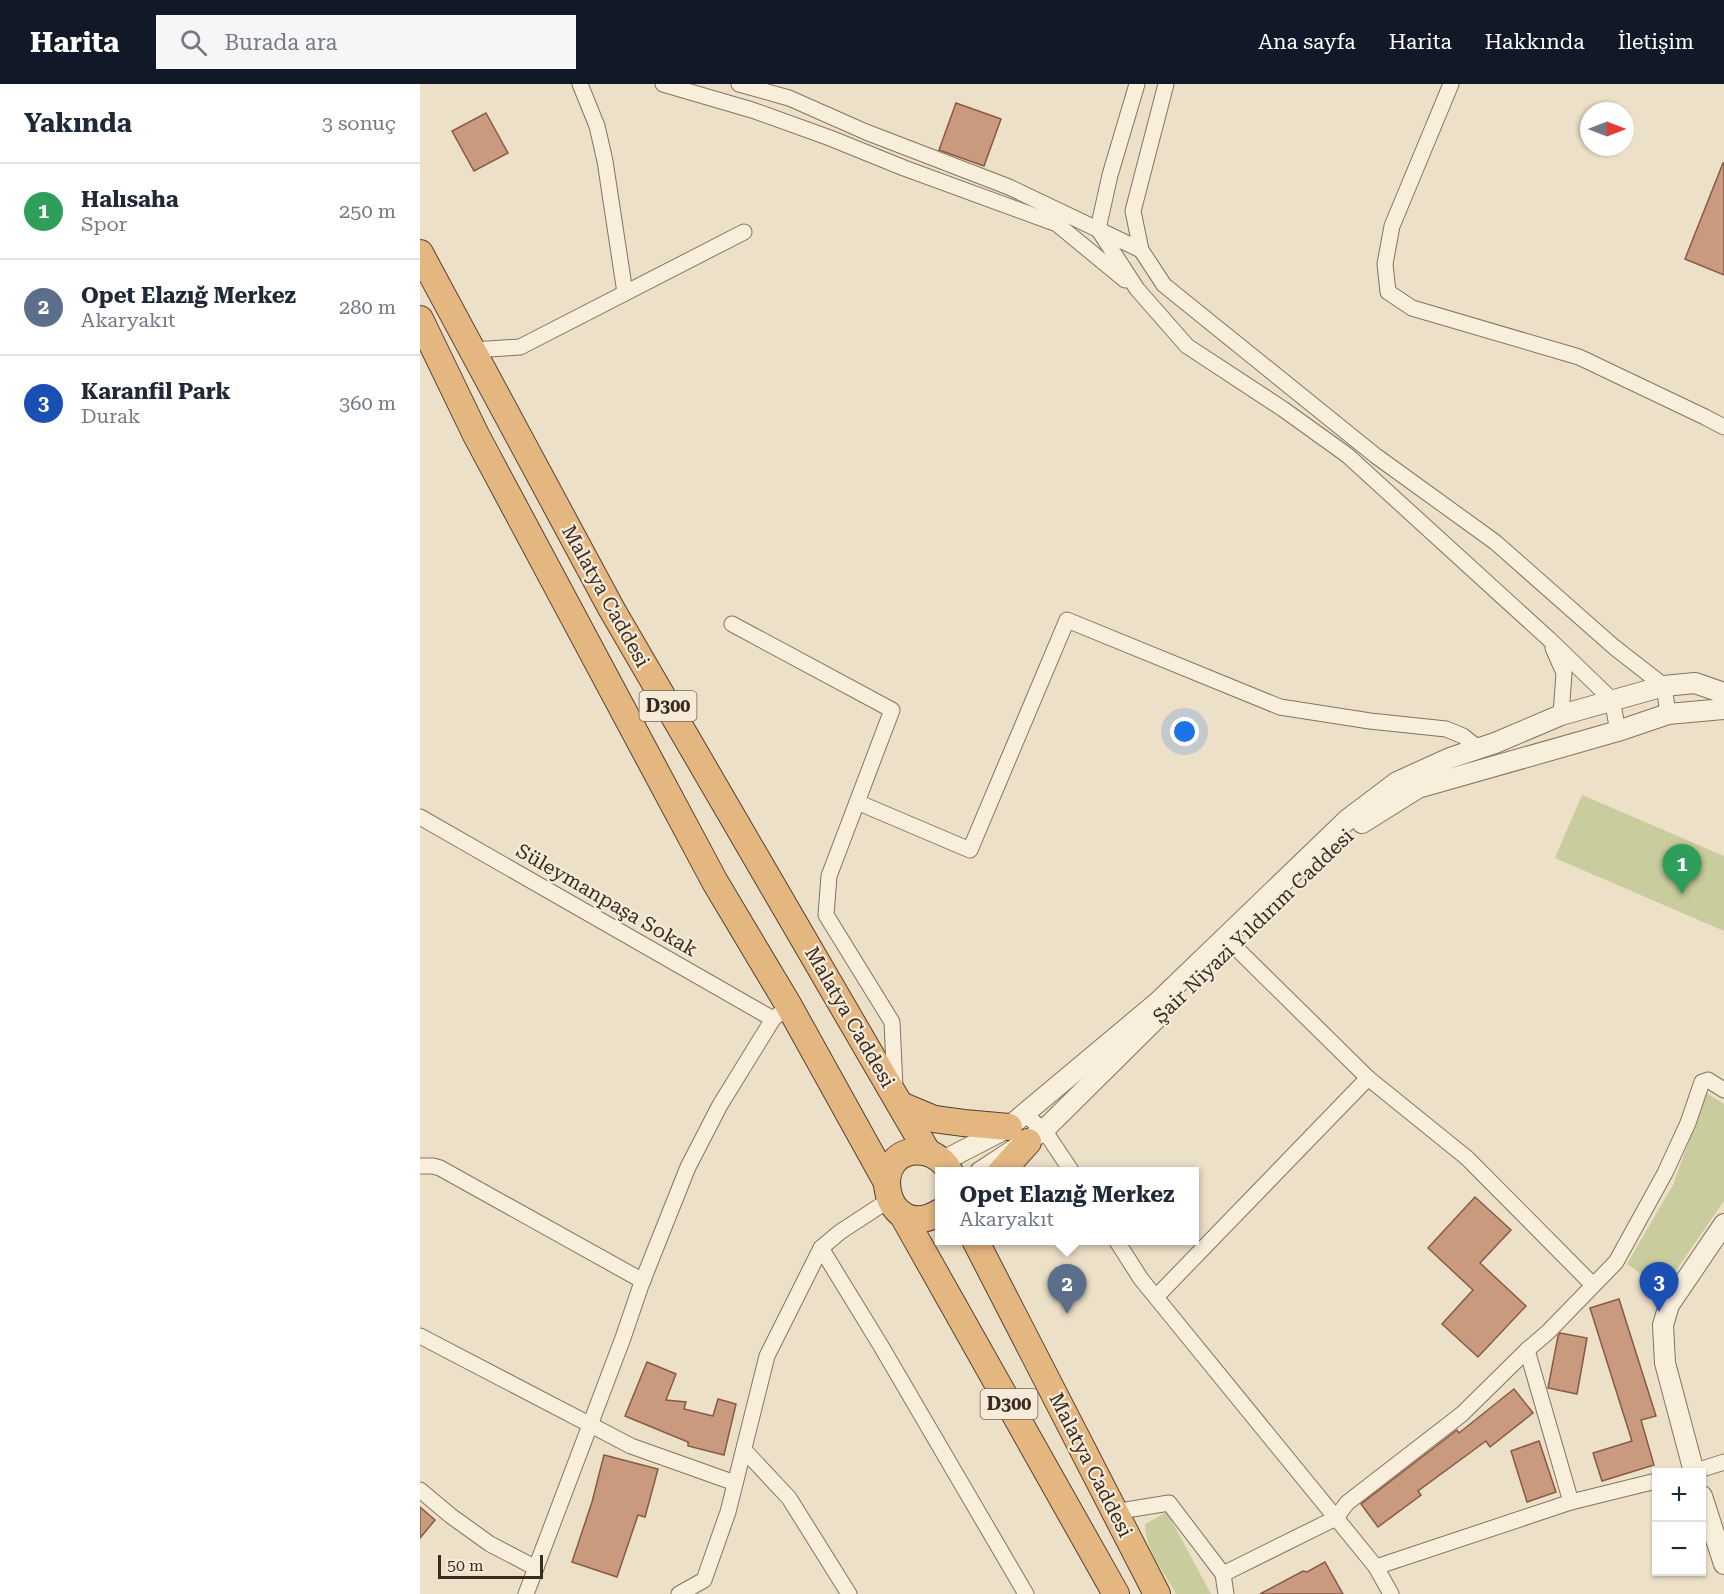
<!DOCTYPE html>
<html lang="tr">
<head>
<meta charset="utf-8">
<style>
  body { margin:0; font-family:"Roboto Serif",serif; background:#f6f6f7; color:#1f2937 }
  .controls { position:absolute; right:18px; bottom:18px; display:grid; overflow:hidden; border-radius:0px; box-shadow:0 2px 4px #0004 }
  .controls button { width:54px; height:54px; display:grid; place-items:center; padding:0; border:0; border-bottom:2px solid #e0e1e3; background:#fff; color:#1f2937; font:30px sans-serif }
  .compass { position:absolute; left:1160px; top:18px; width:54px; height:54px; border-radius:50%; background:#fff; box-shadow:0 2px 4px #0004; rotate:90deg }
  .scale { position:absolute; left:18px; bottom:15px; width:105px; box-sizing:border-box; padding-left:6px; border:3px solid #3a2b21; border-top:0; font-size:16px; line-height:21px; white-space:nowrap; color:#3a2b21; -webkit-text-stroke:4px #f5ebd8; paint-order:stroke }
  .you { position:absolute; left:765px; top:648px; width:21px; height:21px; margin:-15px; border:4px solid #fff; border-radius:50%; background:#1a73e8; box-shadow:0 0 0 9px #1a73e833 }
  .badge { display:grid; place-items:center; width:39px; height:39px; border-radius:50%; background:#111827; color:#fff; font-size:20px; font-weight:700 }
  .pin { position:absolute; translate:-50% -50px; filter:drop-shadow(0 2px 3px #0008) }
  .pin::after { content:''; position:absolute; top:32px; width:21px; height:18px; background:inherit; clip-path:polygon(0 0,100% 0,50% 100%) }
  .popup { position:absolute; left:515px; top:1083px; width:264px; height:78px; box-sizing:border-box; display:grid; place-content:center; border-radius:0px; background:#fff; filter:drop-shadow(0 2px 4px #0005); font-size:20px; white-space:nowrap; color:#747a83 }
  .popup b { font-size:22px; color:#1f2937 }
  .popup::after { content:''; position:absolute; left:50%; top:100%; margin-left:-12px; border:12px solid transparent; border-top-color:#fff }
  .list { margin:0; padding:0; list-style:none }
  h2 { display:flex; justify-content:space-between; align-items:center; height:78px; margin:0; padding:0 24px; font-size:26px }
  h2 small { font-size:20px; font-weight:400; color:#747a83 }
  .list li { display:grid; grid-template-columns:39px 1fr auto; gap:18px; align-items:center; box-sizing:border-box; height:96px; padding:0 24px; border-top:2px solid #e0e1e3 }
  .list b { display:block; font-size:22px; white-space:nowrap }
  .list p { margin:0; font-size:20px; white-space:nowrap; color:#747a83 }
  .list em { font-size:20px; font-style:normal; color:#747a83 }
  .icon { flex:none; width:33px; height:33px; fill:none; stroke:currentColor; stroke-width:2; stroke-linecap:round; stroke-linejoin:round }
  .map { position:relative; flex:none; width:1304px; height:1510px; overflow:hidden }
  header { display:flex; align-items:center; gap:36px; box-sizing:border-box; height:84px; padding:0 30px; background:#111827; color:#fff }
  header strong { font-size:28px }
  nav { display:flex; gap:33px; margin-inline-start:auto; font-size:21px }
  .search { width:420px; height:54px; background:#f6f6f7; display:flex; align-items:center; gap:15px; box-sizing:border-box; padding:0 21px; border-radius:0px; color:#747a83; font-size:22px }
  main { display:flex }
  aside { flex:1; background:#fff }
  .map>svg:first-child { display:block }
</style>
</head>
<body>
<header>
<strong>Harita</strong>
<div class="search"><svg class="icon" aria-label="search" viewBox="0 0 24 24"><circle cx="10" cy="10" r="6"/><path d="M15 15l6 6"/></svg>Burada ara</div>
<nav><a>Ana sayfa</a><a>Harita</a><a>Hakkında</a><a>İletişim</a></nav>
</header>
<main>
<aside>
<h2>Yakında<small>3 sonuç</small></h2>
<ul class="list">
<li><span class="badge" style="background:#2e9e5b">1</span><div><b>Halısaha</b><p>Spor</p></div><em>250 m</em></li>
<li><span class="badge" style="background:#5c6f8a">2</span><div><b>Opet Elazığ Merkez</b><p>Akaryakıt</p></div><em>280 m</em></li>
<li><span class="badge" style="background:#1a4fb4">3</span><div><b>Karanfil Park</b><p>Durak</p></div><em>360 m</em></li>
</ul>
</aside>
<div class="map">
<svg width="1304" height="1510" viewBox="0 0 1304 1510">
  <rect width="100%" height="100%" fill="#ede0c8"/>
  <g fill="#c9cc9c">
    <polygon points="1162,711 1304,772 1304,847 1135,774"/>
    <polygon points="1286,1009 1304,1020 1304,1117 1243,1205 1207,1180 1253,1101"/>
    <path d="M747,1428l44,82h-35c-12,-22 -31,-45 -31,-70z"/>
  </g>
  <g fill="#ca9a7f" stroke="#885a44" stroke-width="1.5">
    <polygon points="536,19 581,35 564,82 519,66"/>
    <polygon points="66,29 88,69 54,87 32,47"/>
    <polygon points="1303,79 1304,79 1304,191 1265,175"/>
    <polygon points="1055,1113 1091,1146 1060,1179 1106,1222 1058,1273 1022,1240 1053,1206 1008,1164"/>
    <polygon points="1199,1215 1236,1332 1221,1336 1234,1381 1182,1397 1173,1369 1212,1357 1170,1224"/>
    <polygon points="1140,1249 1167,1254 1157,1310 1128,1304 1138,1252"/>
    <polygon points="227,1278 256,1290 246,1316 266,1318 264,1325 293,1332 298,1315 316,1320 304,1371 268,1362 268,1358 205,1332"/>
    <polygon points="1094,1305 1113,1329 1070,1363 1066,1357 998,1407 1001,1411 958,1443 941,1420 1037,1346 1039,1349"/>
    <polygon points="1119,1357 1136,1408 1107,1418 1091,1367"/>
    <polygon points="184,1371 238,1385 225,1433 218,1431 197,1493 152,1478 172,1418"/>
    <polygon points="0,1423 15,1436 0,1454"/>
    <polygon points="905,1478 923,1510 840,1510 883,1487 887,1488"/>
  </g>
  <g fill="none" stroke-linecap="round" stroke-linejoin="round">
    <g stroke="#89725d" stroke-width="17">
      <g id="minor">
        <polyline points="160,0 177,42 185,77 205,209"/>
        <polyline points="243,0 332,26 410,54 484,84 637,140 705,196"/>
        <polyline points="319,0 369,14 446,48 589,103 721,166"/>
        <polyline points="717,0 690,91 678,145 717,205 767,262 863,325 927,371 1130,556 1192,616 1198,647"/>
        <polyline points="746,0 713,127 721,166 744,201 956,372 1075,458 1194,563 1244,602 1248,630"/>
        <polyline points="1031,0 972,142 965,180 968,208 992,224 1159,273 1285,333 1304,343"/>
        <polyline points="52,266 100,263 324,148"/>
        <polyline points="312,540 472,626 409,792 406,831 472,938 475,1004"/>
        <polyline points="1133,564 1144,589 1141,631"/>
        <polyline points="437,718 550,766 647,536 860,623 950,637 1026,645 1043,652 1058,664"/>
        <polyline points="0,733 353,935"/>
        <polyline points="812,860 948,994 1047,1074 1173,1201"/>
        <polyline points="604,1030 624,1046 652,1088"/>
        <polyline points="0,1082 13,1082 20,1084 223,1197"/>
        <polyline points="696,1156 721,1195 956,1483 971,1510"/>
        <polyline points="401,1164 461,1262 606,1510"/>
        <polyline points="736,1213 948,994"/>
        <polyline points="0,1252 211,1362 315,1399"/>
        <polyline points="1107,1266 1151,1418"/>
        <polyline points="324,1366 369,1414 429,1510"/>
        <polyline points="1273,1388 1304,1378"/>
        <polyline points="0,1406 31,1432 70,1460 116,1484"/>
        <polyline points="694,1428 749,1419 803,1490 916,1434 927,1419 1042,1330 1107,1266 1128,1248 1196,1178 1245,1089 1268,1039 1282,998 1288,996 1304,1006"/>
        <polyline points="956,1483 1151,1418 1236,1397"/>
        <polyline points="803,1490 806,1510"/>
        <polyline points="106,1510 203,1254 221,1201 268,1083 300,1021 353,935 369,922"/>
        <polyline points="259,1510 284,1496 308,1428 347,1272 401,1164 420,1148 469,1116"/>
      </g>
    </g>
    <g stroke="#89725d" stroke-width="22">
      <g id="tertiary">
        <polyline points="942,739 998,704 1198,647 1248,630 1304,625"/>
        <polyline points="523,1077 589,1043 604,1030 738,918 928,735 977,698 1030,674 1075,659 1141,631 1244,602 1275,599 1304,609"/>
        <polyline points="560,1088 624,1046 738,933"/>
        <polyline points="1274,1388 1245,1279 1243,1241 1249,1221 1304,1140"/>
        <polyline points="1282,1412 1304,1480"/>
      </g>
    </g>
    <g stroke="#574131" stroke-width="28">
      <g id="trunk">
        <polyline points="0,169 191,524 508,1069"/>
        <polyline points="0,235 56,351 295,798 369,922 466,1097"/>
        <polyline points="483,1022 514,1035 544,1039 589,1043"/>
        <polyline points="581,1088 608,1058"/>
        <path d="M520,1128c-57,35 -76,-68 -16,-60 11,2 21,10 26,20"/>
        <polyline points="482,1130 696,1510"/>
        <polyline points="555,1156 737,1510"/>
      </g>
    </g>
    <use href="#minor" stroke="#f8eedc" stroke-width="15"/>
    <use href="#tertiary" stroke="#f8eedc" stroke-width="20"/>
    <use href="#trunk" stroke="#e4b680" stroke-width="26"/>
  </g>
  <g text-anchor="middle" stroke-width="4.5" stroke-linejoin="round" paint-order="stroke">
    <g fill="#f5ebd8" stroke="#726558" stroke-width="1.5">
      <rect x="219.5" y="607" width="57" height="30" rx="4.5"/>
      <rect x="560.5" y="1305" width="57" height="30" rx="4.5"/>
    </g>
    <g font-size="18" font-weight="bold" fill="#3a2b21">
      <text x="248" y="628">D300</text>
      <text x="589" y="1326">D300</text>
    </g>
    <g font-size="20" fill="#3a2b21" stroke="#f5ebd8">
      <text transform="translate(186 512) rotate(61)" y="7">Malatya Caddesi</text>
      <text transform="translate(187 816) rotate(30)" y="7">Süleymanpaşa Sokak</text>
      <text transform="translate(833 842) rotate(-44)" y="7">Şair Niyazi Yıldırım Caddesi</text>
      <text transform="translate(430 933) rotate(60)" y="7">Malatya Caddesi</text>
      <text transform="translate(671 1381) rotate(63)" y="7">Malatya Caddesi</text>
    </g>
  </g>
</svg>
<div class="controls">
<button>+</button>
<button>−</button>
</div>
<svg class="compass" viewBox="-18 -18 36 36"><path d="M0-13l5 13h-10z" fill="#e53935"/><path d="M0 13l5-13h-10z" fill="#747a83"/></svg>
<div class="scale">50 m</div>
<div class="you"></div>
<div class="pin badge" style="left:1262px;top:810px;background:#2e9e5b">1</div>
<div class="pin badge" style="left:647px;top:1230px;background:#5c6f8a">2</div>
<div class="popup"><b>Opet Elazığ Merkez</b>Akaryakıt</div>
<div class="pin badge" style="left:1239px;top:1228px;background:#1a4fb4">3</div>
</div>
</main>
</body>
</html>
